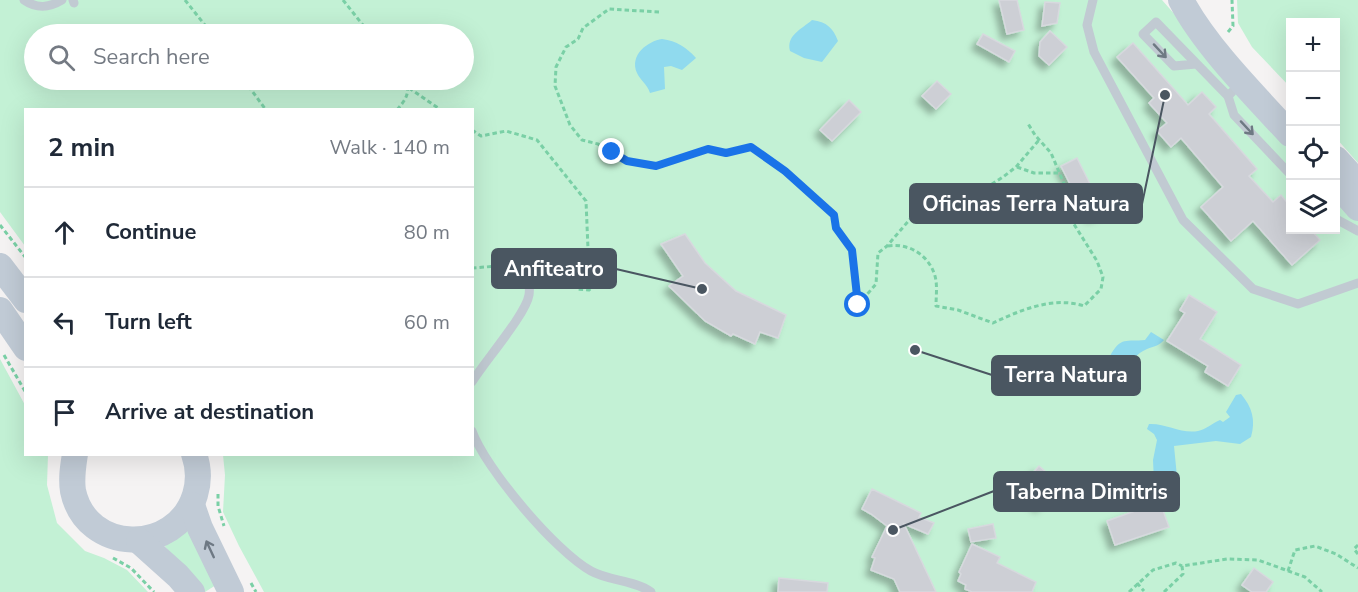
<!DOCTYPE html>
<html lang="en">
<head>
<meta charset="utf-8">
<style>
  body { margin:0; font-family:"Nunito Sans",sans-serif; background:#f6f6f7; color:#1f2937 }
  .controls { position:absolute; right:18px; top:18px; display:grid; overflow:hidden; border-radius:0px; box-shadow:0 6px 24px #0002 }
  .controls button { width:54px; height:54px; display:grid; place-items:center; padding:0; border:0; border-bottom:2px solid #e0e1e3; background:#fff; color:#1f2937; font:30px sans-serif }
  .stop { position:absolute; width:18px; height:18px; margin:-14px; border:4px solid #1a73e8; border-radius:50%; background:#fff }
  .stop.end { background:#1a73e8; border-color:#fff; box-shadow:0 2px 6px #0008 }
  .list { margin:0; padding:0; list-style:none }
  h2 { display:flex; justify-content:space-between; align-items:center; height:78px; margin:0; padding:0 24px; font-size:26px }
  h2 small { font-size:20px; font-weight:400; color:#747a83 }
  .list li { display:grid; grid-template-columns:39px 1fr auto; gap:18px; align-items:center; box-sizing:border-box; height:90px; padding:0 24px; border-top:2px solid #e0e1e3 }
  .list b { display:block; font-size:22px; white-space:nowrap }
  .list em { font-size:20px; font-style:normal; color:#747a83 }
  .icon { flex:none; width:33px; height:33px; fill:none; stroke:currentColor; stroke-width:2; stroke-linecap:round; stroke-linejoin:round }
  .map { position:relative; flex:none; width:1358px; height:592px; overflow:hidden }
  .search { position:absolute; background:#fff; box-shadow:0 6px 24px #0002; left:24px; top:24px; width:450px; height:66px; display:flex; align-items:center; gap:15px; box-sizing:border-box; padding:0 21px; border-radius:33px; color:#747a83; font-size:22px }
  .panel { position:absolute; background:#fff; box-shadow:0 6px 24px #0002; left:24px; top:108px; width:450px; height:348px; border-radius:0px }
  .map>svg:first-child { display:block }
</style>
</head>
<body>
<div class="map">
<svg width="1358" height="592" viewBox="0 0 1358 592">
  <defs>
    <filter id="shadow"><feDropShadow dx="-5.5" dy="5.5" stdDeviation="3" flood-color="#0004"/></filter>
  </defs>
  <rect width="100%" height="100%" fill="#f5f3f3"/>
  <g fill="#c3f1d5" fill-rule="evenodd">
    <path d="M0,0h1162l128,145v85h46v-36l22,24v374h-1094l-25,-46 -16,-34 2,-37 -2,-20 249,-1v-344h-446l-1,136 -25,-34zM34,34h430v46h-430z"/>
    <polygon points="1237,0 1358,0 1358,163 1336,138 1336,22 1290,22 1290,87 1252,47 1238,23"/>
    <polygon points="0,359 25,405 26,454 48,455 47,485 57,523 85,551 104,558 127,570 148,592 0,592"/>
    <polygon points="187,524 216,585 205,592 162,543"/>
  </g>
  <g fill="#90daee">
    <path d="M812,20c15,2 21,8 26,21l-16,21 -18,-4 -14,-7c-4,-16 12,-22 22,-31z"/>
    <path d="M662,39c15,2 24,8 34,19l-14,12 -11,-4 -7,1 1,22 -15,4c-3,-9 -10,-13 -13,-20 -8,-18 11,-32 25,-34z"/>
    <path d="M1151,332l13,8c-5,6 -10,6 -17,9 -23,10 -14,25 -6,41 -11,3 -17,0 -26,-6l-5,-28c11,-20 16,-14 35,-16z"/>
    <path d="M1241,394c11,13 15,26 10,43l-11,7 -24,-3 -42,5 4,41 -13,5 -11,-10 -1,-22 4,-20 -3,-6 -7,-5 2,-5c17,-1 32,10 49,7 7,-1 15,-8 22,-11l3,2 7,-5 -4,-5 10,-17z"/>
  </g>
  <g fill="#cdcfd5" stroke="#d7d9de" stroke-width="1.5" filter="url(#shadow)">
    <polygon points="999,0 1017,0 1024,30 1007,34"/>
    <polygon points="1045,2 1060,3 1057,23 1042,26"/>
    <polygon points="1050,31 1067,47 1049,65 1039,56 1040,42"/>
    <polygon points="983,34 1015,51 1009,62 977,44"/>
    <polygon points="1133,43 1188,105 1202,92 1216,107 1209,114 1257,169 1249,176 1273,202 1281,195 1290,206 1290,230 1311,230 1320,240 1292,265 1253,221 1231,241 1201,207 1223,187 1181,138 1171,147 1157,131 1167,123 1149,103 1154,98 1117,57"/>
    <polygon points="937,81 951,94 936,109 922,96"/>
    <polygon points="849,100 861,112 832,141 820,130"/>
    <polygon points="1077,158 1104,212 1092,217 1077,185 1072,188 1061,166"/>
    <polygon points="685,234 705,263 736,291 786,315 778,338 760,332 755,344 733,334 731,336 705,321 669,286 683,276 661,244"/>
    <polygon points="1189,295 1217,312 1200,339 1241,365 1228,386 1205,372 1208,366 1167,341 1185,313 1180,310"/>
    <polygon points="1039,466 1060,484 1041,507 1019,489"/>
    <polygon points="872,489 921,513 919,517 934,523 928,534 904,524 936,592 900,592 894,579 871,570 875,558 872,557 887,526 871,514 862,509"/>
    <polygon points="1160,502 1169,527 1115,545 1107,521"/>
    <polygon points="993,524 996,538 971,542 968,529"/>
    <polygon points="972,544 1000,557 997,563 1036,582 1032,592 972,592 965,589 966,585 958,581 961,574 959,572"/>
    <polygon points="1254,568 1273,582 1266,592 1252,592 1242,585"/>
    <polygon points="779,578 828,583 827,592 778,592"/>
  </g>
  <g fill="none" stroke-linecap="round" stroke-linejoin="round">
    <g stroke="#7ad0a6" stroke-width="3" stroke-dasharray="4.5 3" stroke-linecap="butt">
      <polyline points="185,0 212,34"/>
      <polyline points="343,0 370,34"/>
      <polyline points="659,12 609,9 583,28 578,39 566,47 556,67 555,86 570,125 582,140 598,144 627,161 656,166 708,149 726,153 751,147 785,171 834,215 836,228 852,250 858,305 876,284 878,253 887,246 911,218 975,195 1003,177 1016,167 1039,140"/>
      <polyline points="1228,32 1233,26 1232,0"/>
      <polyline points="244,80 266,110"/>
      <polyline points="409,88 441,110"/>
      <path d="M397,110c9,-11 13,-16 9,-30"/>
      <polyline points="472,130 481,136 506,131 537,140 586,201 588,249 574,282 577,289 589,290 612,270"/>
      <polyline points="1017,167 1034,173 1059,173"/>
      <polyline points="0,225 26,258"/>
      <path d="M888,246c20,-3 39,8 46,27 4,10 2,22 2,33l22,4 35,13c28,-13 60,-27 91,-17l17,-17 2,-12 -6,-16 -25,-40 -1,-21 -20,-47 -16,-18 -8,-13"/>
      <polyline points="532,263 584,259"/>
      <polyline points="472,268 525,264"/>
      <polyline points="4,355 26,393"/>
      <polyline points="218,494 218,506 224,526"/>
      <polyline points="1358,545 1354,549 1358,554"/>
      <polyline points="113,558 131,568 154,592"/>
      <polyline points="1288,571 1295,550 1315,546 1336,554 1358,568"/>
      <polyline points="251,583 256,592"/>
      <polyline points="1137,583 1144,591"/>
      <polyline points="1129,592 1153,570 1176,563 1182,566"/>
      <polyline points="1164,592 1183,574 1182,566 1227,559 1258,560 1305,577 1322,592"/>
    </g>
    <g stroke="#c1cad2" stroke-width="9">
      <path d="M24,0c13,9 25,8 38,0"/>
      <polyline points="73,0 74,3"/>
      <polyline points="1093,0 1087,25 1094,52 1183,220 1253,289 1298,304 1358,283"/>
      <polyline points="1196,64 1174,66 1143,34 1156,22 1228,96"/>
      <polyline points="1232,92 1228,96 1234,115 1290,174"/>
      <polyline points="1336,219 1358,231"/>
      <path d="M472,382c13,-21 54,-68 57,-87 1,-6 0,-13 0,-19"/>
      <path d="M472,431c13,37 84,121 119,140 18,10 43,9 60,21"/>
    </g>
    <g stroke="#c1cbd6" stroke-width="26">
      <path d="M1181,0c24,46 74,96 109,134"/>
      <polyline points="1336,159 1358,183"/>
      <polyline points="1336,183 1358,208"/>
      <polyline points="0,266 26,300"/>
      <polyline points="0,310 26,348"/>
      <path d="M75,454c-2,13 -4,24 -2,37 13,63 103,65 122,4 4,-13 4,-27 -1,-41"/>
      <polyline points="192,505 200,528 231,592"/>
      <polyline points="139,541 178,576 192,592"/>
    </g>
  </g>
  <defs><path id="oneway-shaft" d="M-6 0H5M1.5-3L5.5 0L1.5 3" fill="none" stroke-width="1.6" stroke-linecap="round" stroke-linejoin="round" transform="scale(1.5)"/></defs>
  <g stroke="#6e7983">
    <use href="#oneway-shaft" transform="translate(1160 51) rotate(47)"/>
    <use href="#oneway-shaft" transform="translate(1247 128) rotate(47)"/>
  </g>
  <use stroke="#6e7984" href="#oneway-shaft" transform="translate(210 549) rotate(-115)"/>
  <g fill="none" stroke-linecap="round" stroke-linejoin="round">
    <polyline stroke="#1a73e8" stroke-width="8" points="612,152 627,161 656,166 708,149 726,153 751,147 785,171 834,215 836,228 852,250 858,305"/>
  </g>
  <path fill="none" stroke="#4a5661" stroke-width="2" d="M1165 95L1142 204M702 289L616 269M915 350L992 375M893 530L994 491"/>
  <g fill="#4a5661" stroke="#fff" stroke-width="2">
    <circle cx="1165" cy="95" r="6"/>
    <circle cx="702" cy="289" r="6"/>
    <circle cx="915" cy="350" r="6"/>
    <circle cx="893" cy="530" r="6"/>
  </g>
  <g fill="#4a5661" stroke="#4a5661" stroke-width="2">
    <rect x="910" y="184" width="232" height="39" rx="6"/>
    <rect x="492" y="249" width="124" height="39" rx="6"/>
    <rect x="992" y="356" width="148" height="39" rx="6"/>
    <rect x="994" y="472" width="185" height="39" rx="6"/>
  </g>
  <g font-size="21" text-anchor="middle" font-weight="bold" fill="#fff">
    <text x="1026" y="211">Oficinas Terra Natura</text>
    <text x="554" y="276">Anfiteatro</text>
    <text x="1066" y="382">Terra Natura</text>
    <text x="1087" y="499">Taberna Dimitris</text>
  </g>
</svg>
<div class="controls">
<button>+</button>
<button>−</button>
<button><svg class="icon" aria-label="locate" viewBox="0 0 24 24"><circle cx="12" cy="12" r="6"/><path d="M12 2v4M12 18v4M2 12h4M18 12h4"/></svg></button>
<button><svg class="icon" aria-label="layers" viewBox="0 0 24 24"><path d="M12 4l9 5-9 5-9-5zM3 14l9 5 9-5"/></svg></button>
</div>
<div class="stop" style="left:858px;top:305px"></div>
<div class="stop end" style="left:612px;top:152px"></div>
<div class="search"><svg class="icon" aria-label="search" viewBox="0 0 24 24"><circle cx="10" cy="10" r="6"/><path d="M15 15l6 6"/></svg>Search here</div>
<section class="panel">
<h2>2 min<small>Walk · 140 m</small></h2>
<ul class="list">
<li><svg class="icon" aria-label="ahead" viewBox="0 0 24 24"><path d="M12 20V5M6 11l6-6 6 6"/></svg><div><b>Continue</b></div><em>80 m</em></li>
<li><svg class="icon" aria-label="left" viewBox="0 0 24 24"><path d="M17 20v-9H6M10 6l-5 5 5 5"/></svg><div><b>Turn left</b></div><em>60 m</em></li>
<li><svg class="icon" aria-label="arrive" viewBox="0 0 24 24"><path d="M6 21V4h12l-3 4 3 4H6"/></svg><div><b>Arrive at destination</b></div></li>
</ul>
</section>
</div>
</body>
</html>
